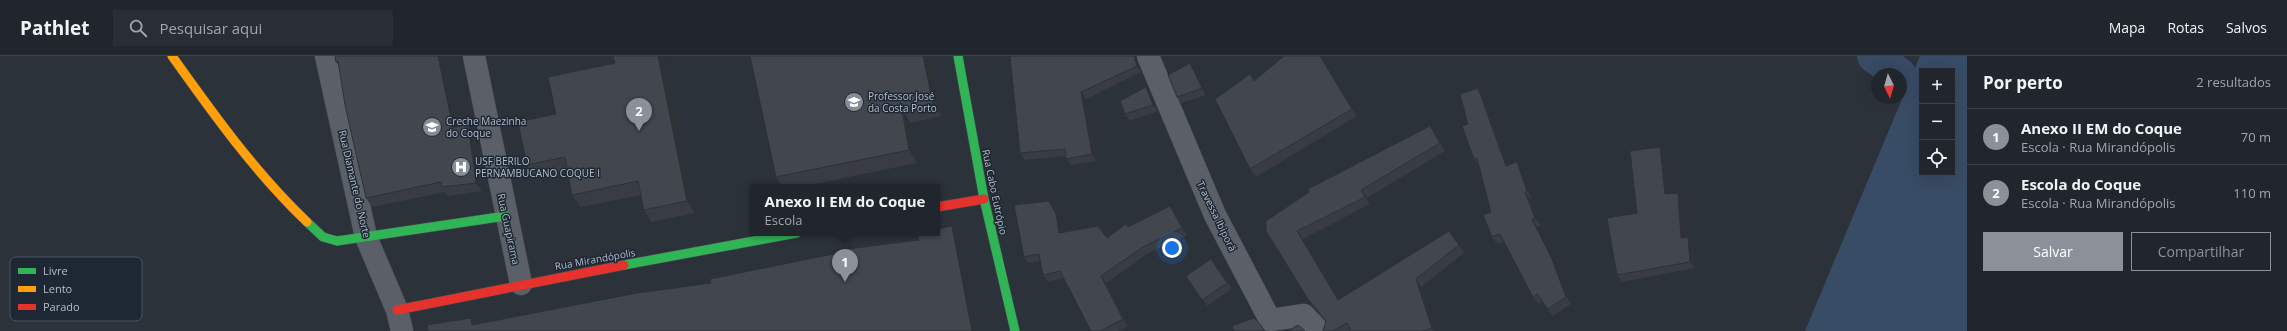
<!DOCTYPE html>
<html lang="pt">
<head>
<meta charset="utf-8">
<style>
  body { margin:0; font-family:"Open Sans",sans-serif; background:#282e34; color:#f1f3f6 }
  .controls { position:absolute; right:12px; top:12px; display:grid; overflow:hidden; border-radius:0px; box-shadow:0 4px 16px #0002 }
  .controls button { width:36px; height:36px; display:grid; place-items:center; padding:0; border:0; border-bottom:1px solid #3d4348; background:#20262c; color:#f1f3f6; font:20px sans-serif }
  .compass { position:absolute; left:1871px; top:12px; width:36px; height:36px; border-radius:50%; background:#20262c; box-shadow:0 4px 16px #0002; rotate:175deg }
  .you { position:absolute; left:1172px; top:192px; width:14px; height:14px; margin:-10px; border:3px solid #fff; border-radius:50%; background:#1a73e8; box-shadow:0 0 0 6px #1a73e833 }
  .badge { display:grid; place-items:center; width:26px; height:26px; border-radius:50%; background:#8c9099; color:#fff; font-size:13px; font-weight:700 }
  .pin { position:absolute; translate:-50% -33px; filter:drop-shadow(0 1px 2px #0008) }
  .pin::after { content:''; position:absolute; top:21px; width:14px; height:12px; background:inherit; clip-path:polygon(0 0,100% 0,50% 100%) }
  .popup { position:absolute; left:750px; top:128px; width:190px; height:52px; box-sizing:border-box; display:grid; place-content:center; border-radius:0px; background:#20262c; filter:drop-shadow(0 1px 3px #0005); font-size:13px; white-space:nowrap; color:#a2a5a9 }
  .popup b { font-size:15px; color:#f1f3f6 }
  .popup::after { content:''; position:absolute; left:50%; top:100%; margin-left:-8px; border:8px solid transparent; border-top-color:#20262c }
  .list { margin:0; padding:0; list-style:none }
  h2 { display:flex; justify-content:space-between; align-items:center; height:52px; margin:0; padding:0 16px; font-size:17px }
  h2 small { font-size:13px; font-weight:400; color:#a2a5a9 }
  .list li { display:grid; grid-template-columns:26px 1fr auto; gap:12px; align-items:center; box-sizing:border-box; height:56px; padding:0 16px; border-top:1px solid #3d4348 }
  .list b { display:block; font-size:15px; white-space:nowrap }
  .list p { margin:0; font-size:13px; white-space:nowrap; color:#a2a5a9 }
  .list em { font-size:13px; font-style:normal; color:#a2a5a9 }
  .actions { display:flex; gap:8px; padding:12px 16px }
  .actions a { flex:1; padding:9px 0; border:1px solid #8c9099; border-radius:0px; text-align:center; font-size:14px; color:#8c9099 }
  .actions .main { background:#8c9099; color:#fff }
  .icon { flex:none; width:22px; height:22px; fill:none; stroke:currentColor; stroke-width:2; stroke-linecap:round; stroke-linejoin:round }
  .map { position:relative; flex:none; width:1967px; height:275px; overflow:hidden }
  header { display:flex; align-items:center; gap:24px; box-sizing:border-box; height:56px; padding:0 20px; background:#20262c; border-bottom:1px solid #3d4348 }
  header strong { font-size:19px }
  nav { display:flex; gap:22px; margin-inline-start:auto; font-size:14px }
  .search { width:280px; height:36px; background:#282e34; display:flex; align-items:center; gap:10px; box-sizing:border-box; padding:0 14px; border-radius:0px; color:#a2a5a9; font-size:15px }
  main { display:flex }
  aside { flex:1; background:#20262c }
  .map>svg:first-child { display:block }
</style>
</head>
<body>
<header>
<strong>Pathlet</strong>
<div class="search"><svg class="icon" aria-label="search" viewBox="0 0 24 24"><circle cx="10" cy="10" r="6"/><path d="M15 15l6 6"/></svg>Pesquisar aqui</div>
<nav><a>Mapa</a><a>Rotas</a><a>Salvos</a></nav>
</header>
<main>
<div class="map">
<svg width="1967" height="275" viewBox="0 0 1967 275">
  <rect width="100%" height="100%" fill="#2b323a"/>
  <path fill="#394c65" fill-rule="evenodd" d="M1920,0h47v275h-162zM1922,15h30v102h-30z"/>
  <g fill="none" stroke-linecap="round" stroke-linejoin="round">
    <polyline stroke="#394c65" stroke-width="34" points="1874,0 1899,18"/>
    <g stroke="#494e54" stroke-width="23">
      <g id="street">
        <polyline points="326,0 366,181 397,254 402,275"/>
        <polyline points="474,0 521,228"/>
        <polyline points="1148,0 1215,159 1270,264 1304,259 1319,275"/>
      </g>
    </g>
    <g stroke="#494e54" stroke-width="10">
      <g id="fast">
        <polyline points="958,0 984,143 1015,275"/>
        <polyline points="307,166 323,181 337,185 506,160"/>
        <polyline points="624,209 797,177"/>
      </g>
    </g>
    <g stroke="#494e54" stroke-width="10">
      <path id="slow" d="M172,0c42,59 82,115 135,166"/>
    </g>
    <g stroke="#494e54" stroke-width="10">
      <g id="jam">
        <polyline points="937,151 984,143"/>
        <polyline points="397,254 624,209"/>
      </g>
    </g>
    <use href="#street" stroke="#5b6068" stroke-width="22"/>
    <use href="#fast" stroke="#30b455" stroke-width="9"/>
    <use href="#slow" stroke="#ff9f0a" stroke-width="9"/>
    <use href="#jam" stroke="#e5322d" stroke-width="9"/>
  </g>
  <g fill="#393d43">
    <polygon points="335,0 442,0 457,71 474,77 482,135 448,140 445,136 372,151 366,142 339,10 336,6"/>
    <polygon points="929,0 942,60 911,67 917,107 800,131 783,131 776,121"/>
    <polygon points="1010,0 1136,0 1141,16 1086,43 1097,105 1071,109 1066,103 1066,100 1025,104 1020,97"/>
    <polygon points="1321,0 1357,60 1256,121 1250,113 1250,18 1255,24"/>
    <polygon points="615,7 695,157 652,166 644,154 641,139 581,151 572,139 567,115 535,121 527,109 556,58"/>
    <polygon points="1194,14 1206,39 1181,47 1177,41"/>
    <polygon points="1150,38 1158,55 1130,65 1125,58"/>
    <polygon points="1483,39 1508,109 1517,106 1522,114 1532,142 1530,143 1541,169 1537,171 1558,210 1571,248 1553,260 1542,246 1538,248 1533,241 1504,186 1497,188 1492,181 1491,156 1479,109 1474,103"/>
    <polygon points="1435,77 1445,95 1367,142 1370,148 1303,183 1339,244 1449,175 1464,197 1421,231 1436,275 1323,275 1326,266 1308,243 1266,175"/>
    <polygon points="1660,91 1665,98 1669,138 1678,137 1683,144 1685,181 1692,188 1695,212 1622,226 1617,219"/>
    <polygon points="1054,151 1061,165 1062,176 1107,182 1128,171 1175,157 1187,179 1147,198 1106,227 1128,270 1118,275 1091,275 1064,222 1048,226 1043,219 1040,205 1028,207 1024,201"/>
    <polygon points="1211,203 1232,233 1207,250 1186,220"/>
  </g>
  <g fill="#2e3237">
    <polygon points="438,0 442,0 459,81 453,72"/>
    <polygon points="658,0 664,0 695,157 687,145"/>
    <polygon points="923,0 929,0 942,60 933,48"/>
    <polygon points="1134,0 1136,0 1141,16 1137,10"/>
    <polygon points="1320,0 1321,0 1357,60 1352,53"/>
    <polygon points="1190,7 1194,14 1206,39 1202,32"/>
    <polygon points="1146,31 1150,38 1158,55 1153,49"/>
    <polygon points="1478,32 1483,39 1511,118 1506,110"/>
    <polygon points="1081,36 1086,43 1097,105 1092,98"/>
    <polygon points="902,54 911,67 917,107 909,94"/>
    <polygon points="468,68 474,77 482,135 476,127"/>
    <polygon points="1430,70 1435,77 1445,95 1440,87"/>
    <polygon points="1660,91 1665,98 1670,145 1665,138"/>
    <polygon points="1517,106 1522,114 1532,142 1527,135"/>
    <polygon points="1361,134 1367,142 1370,148 1365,141"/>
    <polygon points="1525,136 1530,143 1541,169 1535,162"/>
    <polygon points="1678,137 1683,144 1686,188 1681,182"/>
    <polygon points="1049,145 1054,151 1061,165 1063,184 1059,177"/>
    <polygon points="1170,150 1175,157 1187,179 1182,172"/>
    <polygon points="1532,163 1537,171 1558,210 1571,248 1566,241"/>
    <polygon points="952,170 958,179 977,275 972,275"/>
    <polygon points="1297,175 1303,183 1343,251 1338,244"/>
    <polygon points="1688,181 1692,188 1695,212 1690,206"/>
    <polygon points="1101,220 1106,227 1128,270 1123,263"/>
    <polygon points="1416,223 1421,231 1436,275 1435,275 1432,272"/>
    <polygon points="471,262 477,271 472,269"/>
  </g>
  <g fill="#42474e" stroke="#2e3237">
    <polygon points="335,0 438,0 453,72 468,68 476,127 442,131 441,126 366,142 345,49 338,5 336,6"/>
    <polygon points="613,0 658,0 687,145 644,154 638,125 572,139 565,101 527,109 518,66 556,58 548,21 615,7"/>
    <polygon points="750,0 923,0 933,48 902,54 909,94 776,121"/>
    <polygon points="1010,0 1134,0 1137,10 1081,36 1092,98 1066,103 1065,93 1020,97"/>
    <polygon points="1284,0 1320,0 1352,53 1250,113 1215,43 1250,18 1254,25"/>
    <polygon points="1190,7 1202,32 1177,41 1168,19"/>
    <polygon points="1146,31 1153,49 1125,58 1120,45"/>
    <polygon points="1478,32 1506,110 1517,106 1527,135 1525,136 1535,162 1532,163 1552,203 1566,241 1548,253 1537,238 1533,241 1500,178 1492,181 1483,159 1491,156 1477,102 1474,103 1462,70 1468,68 1460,38"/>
    <polygon points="1430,70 1440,87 1361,134 1365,141 1297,175 1338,244 1449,175 1459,189 1416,223 1432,272 1423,275 1351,275 1347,267 1332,275 1323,275 1326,265 1308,243 1266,175 1266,165 1309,136 1308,133"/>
    <polygon points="1660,91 1665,138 1678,137 1681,182 1688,181 1690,206 1617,219 1607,162 1637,157 1630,95"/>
    <polygon points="1049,145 1056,158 1059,177 1098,170 1107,182 1126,168 1128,171 1170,150 1182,172 1143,191 1101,220 1123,263 1100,275 1091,275 1060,215 1043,219 1039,198 1024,201 1014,149"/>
    <polygon points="952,170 972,275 428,275 427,269 471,262 472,269 637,237 711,227 710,223 848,195 847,193 919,184 917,177 937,177 937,173"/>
    <polygon points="1211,203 1227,227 1202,244 1186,220"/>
    <polygon points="1254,262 1261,269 1264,275 1234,275 1232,270"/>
    <polygon points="1298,269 1305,275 1288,275"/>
  </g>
  <defs>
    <g id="school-disc" transform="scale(1)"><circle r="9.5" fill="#858d98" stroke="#1e2835"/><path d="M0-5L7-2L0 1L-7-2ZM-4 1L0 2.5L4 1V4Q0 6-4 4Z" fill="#fff"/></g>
    <g id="hospital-disc" transform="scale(1)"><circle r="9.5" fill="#858d98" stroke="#1e2835"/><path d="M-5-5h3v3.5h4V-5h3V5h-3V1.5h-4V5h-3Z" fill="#fff"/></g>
  </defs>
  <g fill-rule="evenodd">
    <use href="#school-disc" x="854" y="46"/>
    <use href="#school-disc" x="432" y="71"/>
    <use href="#hospital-disc" x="461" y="111"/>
  </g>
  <g text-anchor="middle" stroke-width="3" stroke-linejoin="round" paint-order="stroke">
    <g font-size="10" fill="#b5beca" stroke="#1e2835" text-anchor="start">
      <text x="868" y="44">Professor José<tspan x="868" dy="12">da Costa Porto</tspan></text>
      <text x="446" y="69">Creche Maezinha<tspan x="446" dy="12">do Coque</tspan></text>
      <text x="475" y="109">USF BERILO<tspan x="475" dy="12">PERNAMBUCANO COQUE I</tspan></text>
    </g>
    <g font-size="10" fill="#b5beca" stroke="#1e2835">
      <text transform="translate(355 128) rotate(77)" y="4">Rua Diamante do Norte</text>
      <text transform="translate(995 136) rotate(78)" y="4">Rua Cabo Eutrópio</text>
      <text transform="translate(1217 160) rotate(64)" y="4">Travessa Ibiporã</text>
      <text transform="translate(509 173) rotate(78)" y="4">Rua Guapirama</text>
      <text transform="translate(595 203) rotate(-10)" y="4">Rua Mirandópolis</text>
    </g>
  </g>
  <rect x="10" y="201" width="132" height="64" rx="6" fill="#1e2835" stroke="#4b5562" stroke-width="1"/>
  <rect x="18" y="212" width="18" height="6" fill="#30b455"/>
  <rect x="18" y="230" width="18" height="6" fill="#ff9f0a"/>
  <rect x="18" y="248" width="18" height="6" fill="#e5322d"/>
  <g font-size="11" fill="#b5beca">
    <text x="43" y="219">Livre</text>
    <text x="43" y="237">Lento</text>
    <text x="43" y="255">Parado</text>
  </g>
</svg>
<div class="controls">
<button>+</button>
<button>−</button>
<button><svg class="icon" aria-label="locate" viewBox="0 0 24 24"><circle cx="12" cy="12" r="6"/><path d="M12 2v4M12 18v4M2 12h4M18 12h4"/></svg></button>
</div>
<svg class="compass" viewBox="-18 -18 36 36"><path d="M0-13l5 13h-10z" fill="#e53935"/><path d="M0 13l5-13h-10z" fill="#a2a5a9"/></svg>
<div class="you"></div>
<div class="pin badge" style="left:845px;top:226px">1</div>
<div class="popup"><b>Anexo II EM do Coque</b>Escola</div>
<div class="pin badge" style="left:639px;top:75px">2</div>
</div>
<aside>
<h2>Por perto<small>2 resultados</small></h2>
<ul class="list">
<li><span class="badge">1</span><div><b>Anexo II EM do Coque</b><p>Escola · Rua Mirandópolis</p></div><em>70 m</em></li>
<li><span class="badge">2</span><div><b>Escola do Coque</b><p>Escola · Rua Mirandópolis</p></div><em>110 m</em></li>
</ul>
<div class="actions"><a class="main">Salvar</a><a>Compartilhar</a></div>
</aside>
</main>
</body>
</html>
